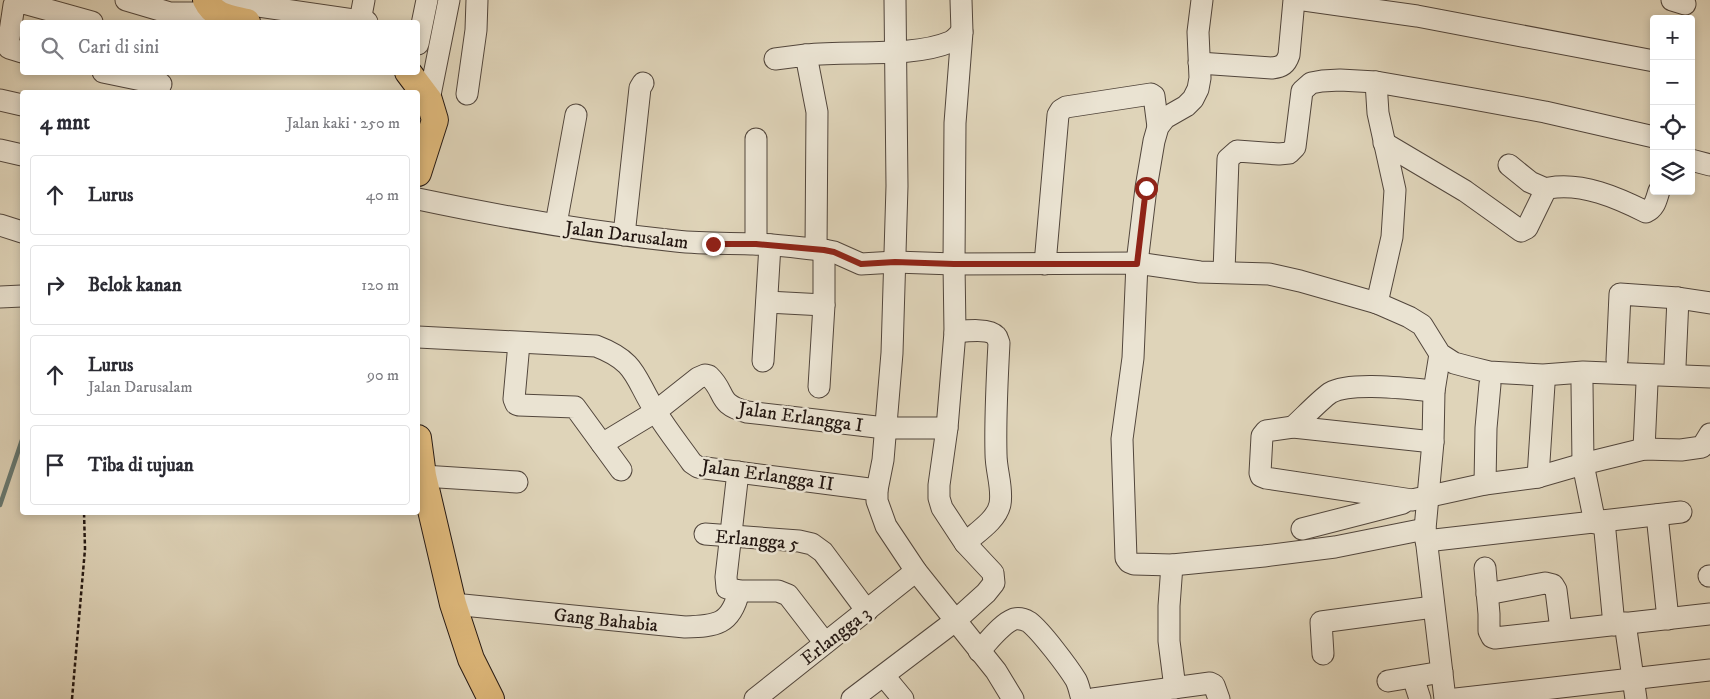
<!DOCTYPE html>
<html lang="id">
<head>
<meta charset="utf-8">
<style>
  body { margin:0; font-family:"IM FELL DW Pica",serif; background:#f2f2f3; color:#2b2b33 }
  .controls { position:absolute; right:15px; top:15px; display:grid; overflow:hidden; border-radius:5px; box-shadow:0 2px 8px #0003 }
  .controls button { width:45px; height:45px; display:grid; place-items:center; padding:0; border:0; border-bottom:1px solid #e1e1e2; background:#fff; color:#2b2b33; font:25px sans-serif }
  .stop { position:absolute; width:15px; height:15px; margin:-11px; border:4px solid #8f2418; border-radius:50%; background:#fff }
  .stop.end { background:#8f2418; border-color:#fff; box-shadow:0 1px 5px #0008 }
  .list { margin:0; padding:0; list-style:none }
  h2 { display:flex; justify-content:space-between; align-items:center; height:65px; margin:0; padding:0 20px; font-size:21px }
  h2 small { font-size:16px; font-weight:400; color:#7c7c81 }
  .list li { display:grid; grid-template-columns:32px 1fr auto; gap:15px; align-items:center; box-sizing:border-box; height:80px; margin:0 10px 10px; padding:0 10px; border:1px solid #e1e1e2; border-radius:5px }
  .list b { display:block; font-size:19px; white-space:nowrap }
  .list p { margin:0; font-size:16px; white-space:nowrap; color:#7c7c81 }
  .list em { font-size:16px; font-style:normal; color:#7c7c81 }
  .icon { flex:none; width:28px; height:28px; fill:none; stroke:currentColor; stroke-width:2; stroke-linecap:round; stroke-linejoin:round }
  .map { position:relative; flex:none; width:1710px; height:699px; overflow:hidden }
  .search { position:absolute; background:#fff; box-shadow:0 2px 8px #0003; left:20px; top:20px; width:400px; height:55px; display:flex; align-items:center; gap:12px; box-sizing:border-box; padding:0 18px; border-radius:5px; color:#7c7c81; font-size:19px }
  .panel { position:absolute; background:#fff; box-shadow:0 2px 8px #0003; left:20px; top:90px; width:400px; height:425px; border-radius:5px }
  .map>svg:first-child { display:block }
</style>
</head>
<body>
<div class="map">
<svg width="1710" height="699" viewBox="0 0 1710 699">
  <rect width="100%" height="100%" fill="#dfd4b9"/>
  <filter id="stains"><feTurbulence type="fractalNoise" baseFrequency=".004" numOctaves="4"/><feColorMatrix values="0 0 0 0 .2 0 0 0 0 .09 0 0 0 0 .02 0 0 0 .5 -.17"/></filter>
  <radialGradient id="worn" r=".72"><stop offset=".6" stop-color="#630" stop-opacity="0"/><stop offset="1" stop-color="#630" stop-opacity=".3"/></radialGradient>
  <g fill="none" stroke-linecap="round" stroke-linejoin="round">
    <polyline stroke="#667871" stroke-width="4.5" points="0,505 22,440"/>
    <g stroke="#52463c" stroke-width="23">
      <g id="minor">
        <polyline points="126,0 170,13 216,13"/>
        <polyline points="895,0 897,186 892,353 883,460 877,490 877,501 886,526 916,571 996,671 1013,699"/>
        <polyline points="1202,0 1198,32 1200,78 1198,89 1193,99 1186,106 1165,118 1158,127 1154,141 1146,188 1137,263 1133,358 1122,439 1126,558 1129,562 1134,564 1172,565 1264,556 1335,547 1425,529"/>
        <polyline points="1304,0 1417,16 1654,61"/>
        <polyline points="1672,0 1685,4"/>
        <polyline points="224,1 367,22"/>
        <polyline points="360,21 364,0"/>
        <polyline points="418,44 427,0"/>
        <polyline points="22,52 9,48 8,45 14,5 16,1 92,22"/>
        <path d="M806,55c43,-5 106,3 144,-13 5,-2 8,-7 12,-10"/>
        <polyline points="775,59 806,55 817,112 816,249"/>
        <path d="M1199,63l73,5c10,-1 14,-4 17,-13l5,-55"/>
        <polyline points="103,72 161,84"/>
        <polyline points="1376,82 1378,113 1395,190 1392,237 1377,303"/>
        <polyline points="467,94 476,30 477,0"/>
        <polyline points="0,100 22,105"/>
        <polyline points="429,100 449,0"/>
        <path d="M1384,143l81,48 56,40 6,-3 19,-39 3,-1c33,-6 69,10 97,24 9,-4 10,-12 13,-21"/>
        <polyline points="0,150 22,155"/>
        <polyline points="1691,160 1710,165"/>
        <polyline points="1509,165 1530,182 1546,189"/>
        <path d="M418,199c85,18 171,33 258,42 27,3 54,2 80,3 23,1 46,4 68,6l10,2 27,12 34,-2 59,2 183,-1 63,9 69,2 31,7 77,22 32,14 13,8 18,29 14,9 15,4 20,5 54,3 40,-3 127,5"/>
        <polyline points="556,224 576,115"/>
        <polyline points="0,225 22,232"/>
        <polyline points="624,235 640,88 643,83"/>
        <polyline points="756,244 756,139"/>
        <polyline points="1045,264 1058,115 1061,110 1066,107 1151,94 1154,96 1158,127"/>
        <polyline points="1224,272 1228,159 1237,151 1279,154 1289,153 1295,147 1302,91 1311,83 1322,81 1340,80 1376,82 1457,96 1545,112 1654,137"/>
        <polyline points="0,297 22,296"/>
        <polyline points="767,302 824,305"/>
        <path d="M955,332c10,-1 34,-4 41,4 2,2 2,5 3,7 -2,37 -4,74 -3,111 0,17 7,34 4,50 -3,16 -24,29 -35,39"/>
        <path d="M418,337l178,9c42,16 38,32 60,66 11,18 24,34 36,51l6,4 179,23"/>
        <polyline points="519,343 514,399 516,404 519,405 575,407 621,470"/>
        <polyline points="1440,354 1434,391 1433,442 1425,529 1445,699"/>
        <polyline points="1617,360 1620,294 1678,298 1710,303"/>
        <polyline points="763,361 770,245"/>
        <polyline points="1675,366 1678,298"/>
        <polyline points="1582,384 1583,464 1595,523"/>
        <polyline points="819,387 824,305 824,250"/>
        <path d="M1293,427c10,-9 27,-27 37,-34 21,-12 79,-4 104,-2"/>
        <polyline points="1433,442 1293,427 1266,431 1262,436 1260,473 1261,476 1266,478 1412,500 1485,484 1538,477 1583,464 1644,449 1681,450 1702,447 1710,434"/>
        <path d="M602,444l53,-32 43,-34 7,-3 4,1c18,17 7,28 38,36l138,16h62"/>
        <polyline points="1644,449 1647,383"/>
        <polyline points="738,472 726,577 727,588 739,591 778,591 788,595 825,643"/>
        <polyline points="423,476 517,482"/>
        <polyline points="1538,477 1544,384"/>
        <polyline points="1485,484 1486,428 1490,384"/>
        <polyline points="1657,515 1668,619"/>
        <polyline points="1604,521 1614,625"/>
        <polyline points="1302,529 1403,503"/>
        <polyline points="705,534 799,541 812,544 823,552 867,611"/>
        <polyline points="1426,541 1681,512"/>
        <polyline points="1172,565 1169,606 1169,641 1175,688"/>
        <polyline points="1485,568 1489,614 1489,631 1492,637 1495,638 1710,614"/>
        <polyline points="1709,576 1710,576"/>
        <polyline points="1487,594 1545,583 1553,585 1556,590 1561,630"/>
        <path d="M453,604l232,23c31,-1 46,-2 54,-36"/>
        <polyline points="1625,623 1636,699"/>
        <path d="M979,651c10,-10 22,-27 35,-32 5,-1 10,0 15,3 12,9 39,45 47,58 3,6 4,13 6,19"/>
        <polyline points="1323,654 1321,622 1433,607"/>
        <polyline points="884,676 903,699"/>
        <polyline points="1413,677 1420,699"/>
        <polyline points="1388,681 1442,672"/>
        <polyline points="755,699 916,571"/>
        <polyline points="852,699 955,621 986,593 994,583 993,573 965,543 942,508 939,498 939,485 947,428 955,332 954,264 955,123 962,32 961,0"/>
        <polyline points="1093,699 1210,683 1214,685 1219,699"/>
        <polyline points="1456,699 1710,670"/>
      </g>
    </g>
    <g stroke="#231712" stroke-width="28">
      <g id="major">
        <path d="M206,0c8,17 24,18 41,22"/>
        <polyline points="408,72 429,100 435,120 418,173"/>
        <polyline points="418,438 423,476 453,604 471,659 491,699"/>
      </g>
    </g>
    <polyline stroke="#231712" stroke-width="2.5" stroke-dasharray="4 2.5" stroke-linecap="butt" points="72,699 85,549 84,512"/>
    <use href="#minor" stroke="#eae3d2" stroke-width="21"/>
    <use href="#major" stroke="#e0ba7c" stroke-width="26"/>
  </g>
  <g fill="none" stroke-linecap="round" stroke-linejoin="round">
    <polyline stroke="#8f2418" stroke-width="6" points="713,244 756,244 824,250 834,252 861,264 895,262 954,264 1137,264 1146,188"/>
  </g>
  <g text-anchor="middle" stroke-width="5" stroke-linejoin="round" paint-order="stroke">
    <g font-size="19" fill="#231712" stroke="#eae3d2">
      <text transform="translate(627 234) rotate(7)" y="7">Jalan Darusalam</text>
      <text transform="translate(801 416) rotate(8)" y="7">Jalan Erlangga I</text>
      <text transform="translate(768 474) rotate(8)" y="7">Jalan Erlangga II</text>
      <text transform="translate(757 539) rotate(5)" y="7">Erlangga 5</text>
      <text transform="translate(606 619) rotate(6)" y="7">Gang Bahabia</text>
      <text transform="translate(835 635) rotate(-38)" y="7">Erlangga 3</text>
    </g>
  </g>
  <rect width="100%" height="100%" filter="url(#stains)"/>
  <rect width="100%" height="100%" fill="url(#worn)"/>
</svg>
<div class="controls">
<button>+</button>
<button>−</button>
<button><svg class="icon" aria-label="locate" viewBox="0 0 24 24"><circle cx="12" cy="12" r="6"/><path d="M12 2v4M12 18v4M2 12h4M18 12h4"/></svg></button>
<button><svg class="icon" aria-label="layers" viewBox="0 0 24 24"><path d="M12 4l9 5-9 5-9-5zM3 14l9 5 9-5"/></svg></button>
</div>
<div class="stop" style="left:1146px;top:188px"></div>
<div class="stop end" style="left:713px;top:244px"></div>
<div class="search"><svg class="icon" aria-label="search" viewBox="0 0 24 24"><circle cx="10" cy="10" r="6"/><path d="M15 15l6 6"/></svg>Cari di sini</div>
<section class="panel">
<h2>4 mnt<small>Jalan kaki · 250 m</small></h2>
<ul class="list">
<li><svg class="icon" aria-label="ahead" viewBox="0 0 24 24"><path d="M12 20V5M6 11l6-6 6 6"/></svg><div><b>Lurus</b></div><em>40 m</em></li>
<li><svg class="icon" aria-label="right" viewBox="0 0 24 24"><path d="M7 20v-9h11M14 6l5 5-5 5"/></svg><div><b>Belok kanan</b></div><em>120 m</em></li>
<li><svg class="icon" aria-label="ahead" viewBox="0 0 24 24"><path d="M12 20V5M6 11l6-6 6 6"/></svg><div><b>Lurus</b><p>Jalan Darusalam</p></div><em>90 m</em></li>
<li><svg class="icon" aria-label="arrive" viewBox="0 0 24 24"><path d="M6 21V4h12l-3 4 3 4H6"/></svg><div><b>Tiba di tujuan</b></div></li>
</ul>
</section>
</div>
</body>
</html>
